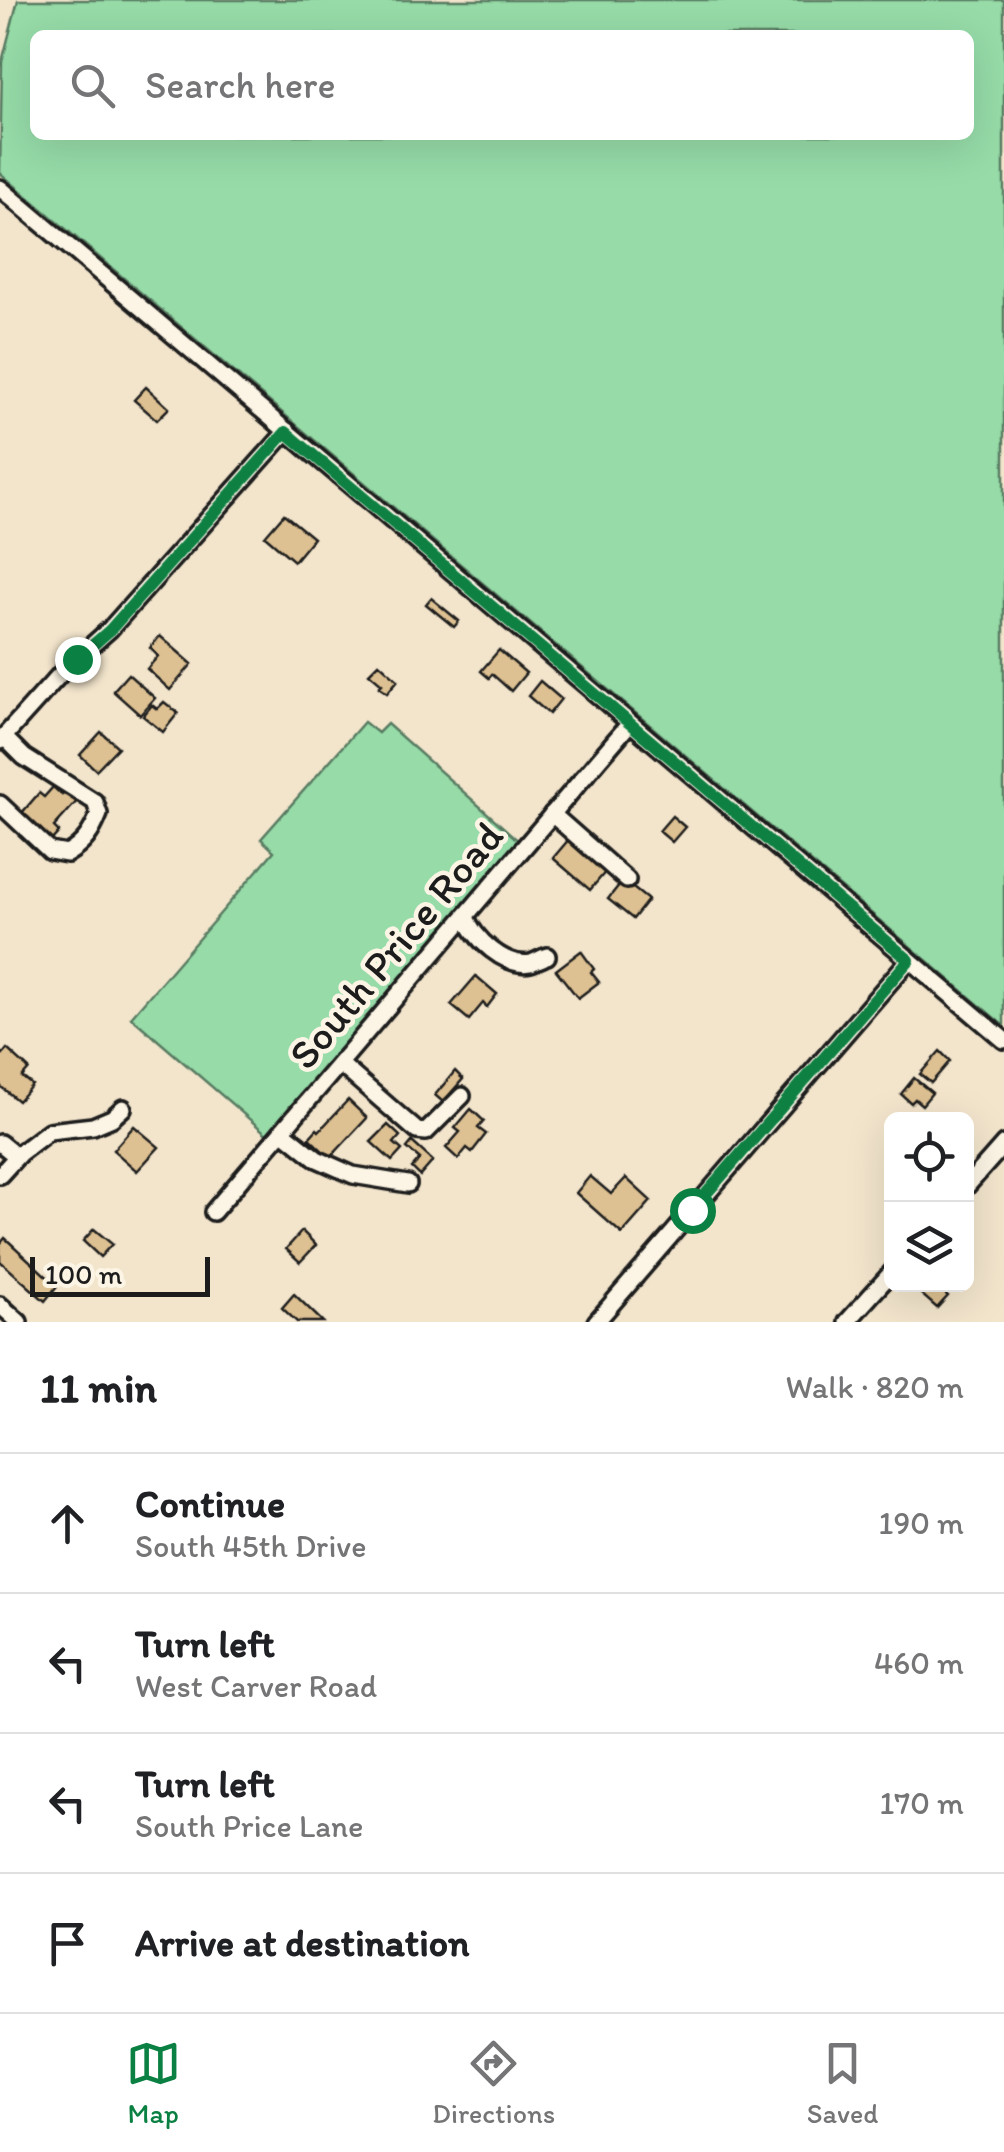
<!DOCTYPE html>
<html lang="en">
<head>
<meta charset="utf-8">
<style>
  body { margin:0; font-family:Itim,sans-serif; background:#f6f6f6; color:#202124 }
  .controls { position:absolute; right:30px; bottom:30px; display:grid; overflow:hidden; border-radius:15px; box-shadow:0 10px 40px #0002 }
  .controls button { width:90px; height:90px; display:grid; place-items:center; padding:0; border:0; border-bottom:2px solid #e0e0e0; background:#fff; color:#202124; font:50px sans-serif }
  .scale { position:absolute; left:30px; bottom:25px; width:180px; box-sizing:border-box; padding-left:10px; border:5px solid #1c1c1c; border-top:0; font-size:28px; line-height:35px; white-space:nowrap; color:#1c1c1c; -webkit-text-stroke:8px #fcf5e5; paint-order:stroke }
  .stop { position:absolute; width:30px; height:30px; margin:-22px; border:8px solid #0b8043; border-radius:50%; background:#fff }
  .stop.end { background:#0b8043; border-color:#fff; box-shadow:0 2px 10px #0008 }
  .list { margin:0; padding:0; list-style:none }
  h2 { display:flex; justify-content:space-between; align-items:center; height:130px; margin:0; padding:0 40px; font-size:42px }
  h2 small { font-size:32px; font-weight:400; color:#757577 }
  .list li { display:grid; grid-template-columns:65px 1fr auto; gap:30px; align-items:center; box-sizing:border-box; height:140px; padding:0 40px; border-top:2px solid #e0e0e0 }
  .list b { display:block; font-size:38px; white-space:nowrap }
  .list p { margin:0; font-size:32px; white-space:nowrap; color:#757577 }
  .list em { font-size:32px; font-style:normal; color:#757577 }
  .icon { flex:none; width:55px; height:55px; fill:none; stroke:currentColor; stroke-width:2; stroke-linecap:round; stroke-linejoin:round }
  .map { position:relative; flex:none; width:1004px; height:1322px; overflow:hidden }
  .search { position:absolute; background:#fff; box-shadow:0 10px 40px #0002; left:30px; right:30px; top:30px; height:110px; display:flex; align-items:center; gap:25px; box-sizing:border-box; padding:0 35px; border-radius:15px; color:#757577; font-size:38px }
  .sheet { height:690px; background:#fff }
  nav { display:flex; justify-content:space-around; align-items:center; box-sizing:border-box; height:140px; border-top:2px solid #e0e0e0; background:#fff; font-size:28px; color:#757577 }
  nav a { display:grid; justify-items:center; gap:5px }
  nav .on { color:#0b8043 }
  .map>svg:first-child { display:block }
</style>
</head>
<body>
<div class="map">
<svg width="1004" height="1322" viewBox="0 0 1004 1322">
  <rect width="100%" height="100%" fill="#f3e5cc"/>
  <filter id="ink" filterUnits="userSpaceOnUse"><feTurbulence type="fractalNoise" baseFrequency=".01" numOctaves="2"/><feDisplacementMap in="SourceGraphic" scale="20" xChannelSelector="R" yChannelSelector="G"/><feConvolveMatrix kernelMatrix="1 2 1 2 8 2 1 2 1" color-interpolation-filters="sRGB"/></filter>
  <g filter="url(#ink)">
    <g fill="#96dba8" stroke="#597c62" stroke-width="2.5" fill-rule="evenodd">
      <path d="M18,0h986v1026l-1004,-853 2,-111zM969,35v100h-934v-100z"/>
      <polygon points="364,722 378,733 387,724 521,843 270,1137 131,1017 274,851 261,839"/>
    </g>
    <g fill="#dec192" stroke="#1c1c1c" stroke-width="2.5">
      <polygon points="146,387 169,408 157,420 134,400"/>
      <polygon points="284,514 313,538 294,561 265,536"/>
      <polygon points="431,598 459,621 454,627 426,604"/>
      <polygon points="160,636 192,664 170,690 147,669 158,656 150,648"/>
      <polygon points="499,650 526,673 511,691 492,674 489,678 481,671"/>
      <polygon points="379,663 398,680 387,693 379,687 382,684 369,673"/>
      <polygon points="128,674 155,698 140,715 113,691"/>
      <polygon points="540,681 561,699 549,714 528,696"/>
      <polygon points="164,702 178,713 163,732 143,716 152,705 157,709"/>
      <polygon points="101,732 118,747 96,770 80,755"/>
      <polygon points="53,787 62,795 68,790 79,799 54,827 59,832 51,841 21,814 39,793 44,797"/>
      <polygon points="672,816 685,827 672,842 659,831"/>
      <polygon points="570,838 607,870 590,890 553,858"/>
      <polygon points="623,880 648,900 633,919 608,899"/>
      <polygon points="581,951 594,969 591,972 599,982 578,998 556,970"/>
      <polygon points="476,976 497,994 487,1007 483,1003 469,1020 451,1005"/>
      <polygon points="7,1049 29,1069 22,1077 32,1085 18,1101 0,1086 0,1052 3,1054"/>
      <polygon points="940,1051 950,1061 931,1083 920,1074"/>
      <polygon points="455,1071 463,1079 443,1102 435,1095"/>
      <polygon points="914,1078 932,1093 922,1105 915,1099 911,1103 901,1094"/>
      <polygon points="348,1100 367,1118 330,1158 309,1138 317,1129 319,1131"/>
      <polygon points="471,1109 484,1121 478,1128 486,1134 472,1152 467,1148 458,1159 446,1148 460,1132 455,1128"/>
      <polygon points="388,1125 400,1136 394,1143 402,1150 392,1161 371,1142"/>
      <polygon points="134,1126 159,1147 137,1171 113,1150"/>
      <polygon points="412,1142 433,1161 420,1176 412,1168 420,1159 407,1148"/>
      <polygon points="590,1176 611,1194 626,1178 651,1201 622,1234 576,1193"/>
      <polygon points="94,1229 112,1244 100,1257 83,1241"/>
      <polygon points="302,1231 316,1245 300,1262 286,1249"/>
      <polygon points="5,1238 57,1286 45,1301 0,1261 0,1244"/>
      <polygon points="914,1284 935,1284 948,1296 937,1308 912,1286"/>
      <polygon points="294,1294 323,1322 297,1322 282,1308"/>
    </g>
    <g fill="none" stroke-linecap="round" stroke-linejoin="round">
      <g stroke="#1c1c1c" stroke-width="22">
        <g id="minor">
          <polyline points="0,188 1004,1040"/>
          <polyline points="0,741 64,670 110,629 287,431"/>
          <path d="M0,804l50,47 17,3c17,-10 25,-22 32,-40l-4,-12 -71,-45 -20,-20"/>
          <polyline points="552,814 627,880"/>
          <path d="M466,916c6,22 40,52 65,47 1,0 15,-7 16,-7"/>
          <polyline points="340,1064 417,1131 426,1132 462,1096"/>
          <polyline points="282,1131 317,1159 353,1175 408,1184"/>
          <polyline points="0,1143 16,1156"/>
          <polyline points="0,1175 20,1153 49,1131 93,1126 112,1118 123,1108"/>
          <polyline points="966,1187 1004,1144"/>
          <polyline points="213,1212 630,723"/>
          <polyline points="0,1305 19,1322"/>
          <polyline points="596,1322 909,960"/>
          <polyline points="847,1322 892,1272"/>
        </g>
      </g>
      <use href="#minor" stroke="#fcf5e5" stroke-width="15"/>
    </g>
  </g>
  <g fill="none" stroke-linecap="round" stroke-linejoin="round" filter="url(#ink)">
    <polyline stroke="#0b8043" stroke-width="12" points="77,659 110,630 286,432 909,960 692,1210"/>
  </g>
  <g text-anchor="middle" stroke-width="9" stroke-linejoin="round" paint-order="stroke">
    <g font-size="42" fill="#1c1c1c" stroke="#fcf5e5">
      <text transform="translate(395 945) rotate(-50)" y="15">South Price Road</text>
    </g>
  </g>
</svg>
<div class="controls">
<button><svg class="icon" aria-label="locate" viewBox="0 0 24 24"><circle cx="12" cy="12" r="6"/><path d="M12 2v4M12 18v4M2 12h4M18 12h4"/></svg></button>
<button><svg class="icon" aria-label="layers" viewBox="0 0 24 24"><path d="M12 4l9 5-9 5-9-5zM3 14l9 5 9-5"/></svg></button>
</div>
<div class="scale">100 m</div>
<div class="stop" style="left:692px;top:1210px"></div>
<div class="stop end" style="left:77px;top:659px"></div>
<div class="search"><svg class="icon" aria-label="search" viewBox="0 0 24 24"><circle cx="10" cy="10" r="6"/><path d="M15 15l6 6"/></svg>Search here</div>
</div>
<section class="sheet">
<h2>11 min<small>Walk · 820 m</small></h2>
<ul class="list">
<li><svg class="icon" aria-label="ahead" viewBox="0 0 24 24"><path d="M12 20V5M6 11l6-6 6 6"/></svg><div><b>Continue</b><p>South 45th Drive</p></div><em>190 m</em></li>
<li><svg class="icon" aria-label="left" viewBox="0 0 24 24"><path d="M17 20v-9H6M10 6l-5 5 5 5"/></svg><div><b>Turn left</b><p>West Carver Road</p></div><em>460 m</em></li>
<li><svg class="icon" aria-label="left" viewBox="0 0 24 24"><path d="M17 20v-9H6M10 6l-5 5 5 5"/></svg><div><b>Turn left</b><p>South Price Lane</p></div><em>170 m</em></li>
<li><svg class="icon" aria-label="arrive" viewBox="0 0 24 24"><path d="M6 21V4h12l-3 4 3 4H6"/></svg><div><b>Arrive at destination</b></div></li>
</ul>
</section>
<nav>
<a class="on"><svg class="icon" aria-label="map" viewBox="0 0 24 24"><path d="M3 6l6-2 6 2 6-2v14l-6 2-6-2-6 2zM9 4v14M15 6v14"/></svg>Map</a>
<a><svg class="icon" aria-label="directions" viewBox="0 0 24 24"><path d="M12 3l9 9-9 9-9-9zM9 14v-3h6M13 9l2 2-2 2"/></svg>Directions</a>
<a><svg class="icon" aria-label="saved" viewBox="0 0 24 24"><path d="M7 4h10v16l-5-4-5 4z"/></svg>Saved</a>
</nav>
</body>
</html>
